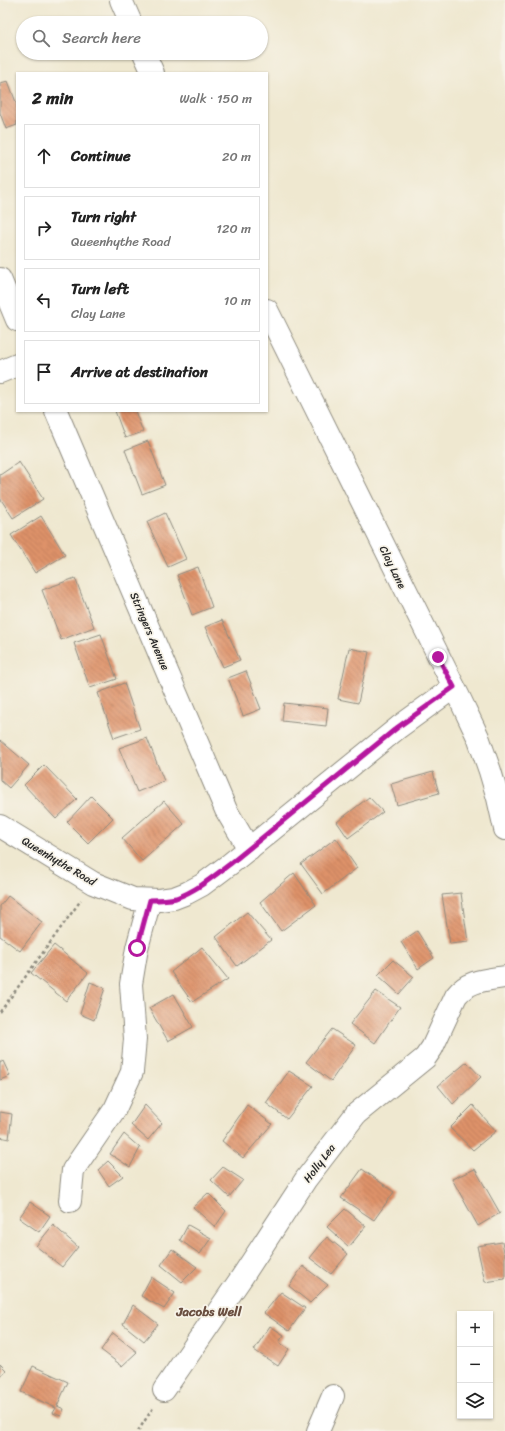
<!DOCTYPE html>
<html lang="en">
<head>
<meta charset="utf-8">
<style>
  body { margin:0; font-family:Sriracha,sans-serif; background:#f6f6f6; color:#222 }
  .controls { position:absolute; right:12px; bottom:12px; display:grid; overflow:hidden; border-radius:0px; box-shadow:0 1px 3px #0004 }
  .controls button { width:36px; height:36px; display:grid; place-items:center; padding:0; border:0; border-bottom:1px solid #e0e0e0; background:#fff; color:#222; font:20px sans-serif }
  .stop { position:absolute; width:12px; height:12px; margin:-9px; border:3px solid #b5179e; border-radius:50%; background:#fff }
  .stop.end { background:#b5179e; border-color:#fff; box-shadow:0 1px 4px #0008 }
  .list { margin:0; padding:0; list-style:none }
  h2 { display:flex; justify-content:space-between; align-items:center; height:52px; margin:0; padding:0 16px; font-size:17px }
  h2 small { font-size:13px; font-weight:400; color:#767676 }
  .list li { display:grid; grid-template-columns:26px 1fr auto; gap:12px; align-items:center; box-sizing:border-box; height:64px; margin:0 8px 8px; padding:0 8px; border:1px solid #e0e0e0; border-radius:0px }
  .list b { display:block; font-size:15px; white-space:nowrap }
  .list p { margin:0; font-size:13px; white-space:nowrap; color:#767676 }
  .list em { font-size:13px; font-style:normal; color:#767676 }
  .icon { flex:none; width:22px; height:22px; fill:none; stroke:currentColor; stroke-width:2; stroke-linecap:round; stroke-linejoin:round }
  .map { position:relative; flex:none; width:505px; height:1431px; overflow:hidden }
  .search { position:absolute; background:#fff; box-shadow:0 1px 3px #0004; left:16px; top:16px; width:252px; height:44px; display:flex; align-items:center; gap:10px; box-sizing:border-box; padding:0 14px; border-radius:22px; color:#767676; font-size:15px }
  .panel { position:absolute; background:#fff; box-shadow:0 1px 3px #0004; left:16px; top:72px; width:252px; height:340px; border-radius:0px }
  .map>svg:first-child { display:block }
</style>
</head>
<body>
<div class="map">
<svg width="505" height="1431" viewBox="0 0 505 1431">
  <defs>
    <pattern id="building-back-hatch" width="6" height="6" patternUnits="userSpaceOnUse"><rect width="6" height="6" fill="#de9269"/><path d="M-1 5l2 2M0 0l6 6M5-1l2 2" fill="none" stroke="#b47757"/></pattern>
  </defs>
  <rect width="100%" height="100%" fill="#f7f3e8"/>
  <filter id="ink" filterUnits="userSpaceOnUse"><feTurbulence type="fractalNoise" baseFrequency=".025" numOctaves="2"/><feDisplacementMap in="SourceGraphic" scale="8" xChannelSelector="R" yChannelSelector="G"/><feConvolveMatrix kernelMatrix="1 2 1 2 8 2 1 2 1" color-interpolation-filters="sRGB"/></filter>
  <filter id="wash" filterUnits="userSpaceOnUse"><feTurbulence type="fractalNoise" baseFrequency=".012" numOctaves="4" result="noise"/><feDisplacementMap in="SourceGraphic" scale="16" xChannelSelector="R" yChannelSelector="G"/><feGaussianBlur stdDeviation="0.9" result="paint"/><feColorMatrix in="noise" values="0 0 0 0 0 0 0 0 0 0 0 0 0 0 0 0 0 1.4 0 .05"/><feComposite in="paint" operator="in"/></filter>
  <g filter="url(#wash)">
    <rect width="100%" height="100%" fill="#efe8d0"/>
    <g id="blocks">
      <g fill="url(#building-back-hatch)">
        <polygon points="8,81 17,105 17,125 6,129 0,113 0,83"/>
        <polygon points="115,411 135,411 143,432 125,438"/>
        <polygon points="148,441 165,485 142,494 125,450"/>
        <polygon points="19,462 43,499 13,518 0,498 0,475"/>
        <polygon points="165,513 186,559 168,567 147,522"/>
        <polygon points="41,516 65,555 35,573 11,535"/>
        <polygon points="198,567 212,607 192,615 177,575"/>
        <polygon points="75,578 94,627 61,640 42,590"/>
        <polygon points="222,620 240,660 223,667 205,627"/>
        <polygon points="101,634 117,679 90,688 74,643"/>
        <polygon points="349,648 369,652 358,703 338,699"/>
        <polygon points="246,671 261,709 243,716 228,678"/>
        <polygon points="124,683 140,729 114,738 98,693"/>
        <polygon points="284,703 328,708 326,726 282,721"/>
        <polygon points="147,738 164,781 137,792 119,748"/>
        <polygon points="0,740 29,765 9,788 0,780"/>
        <polygon points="44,765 77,799 56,819 24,785"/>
        <polygon points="433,772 439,793 397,805 391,784"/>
        <polygon points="91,796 113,818 88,843 67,822"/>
        <polygon points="369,797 383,812 348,838 337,822"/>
        <polygon points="164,801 184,824 142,861 122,838"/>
        <polygon points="336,838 357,868 323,894 301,864"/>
        <polygon points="294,873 316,905 281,931 260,902"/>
        <polygon points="461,893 468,942 450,944 442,895"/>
        <polygon points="8,896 42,922 20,951 0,936 0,906"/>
        <polygon points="247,912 271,940 237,966 216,937"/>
        <polygon points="417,931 434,958 418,969 401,942"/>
        <polygon points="54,945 88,973 66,1001 31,973"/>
        <polygon points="202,947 228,979 192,1002 171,972"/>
        <polygon points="393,960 414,977 399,994 378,975"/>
        <polygon points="90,982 105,988 94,1020 80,1014"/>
        <polygon points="376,991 400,1007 375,1043 350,1024"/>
        <polygon points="174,994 193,1027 168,1041 149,1008"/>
        <polygon points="332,1029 356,1045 331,1081 306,1062"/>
        <polygon points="3,1061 10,1076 0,1080 0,1063"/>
        <polygon points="467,1062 481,1077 453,1104 438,1086"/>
        <polygon points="289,1071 313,1086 287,1119 266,1103"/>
        <polygon points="145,1105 162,1123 148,1140 131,1125"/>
        <polygon points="247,1105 272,1124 243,1158 222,1141"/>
        <polygon points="473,1105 496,1131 473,1150 450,1128"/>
        <polygon points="0,1112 12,1114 9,1139 0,1137"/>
        <polygon points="124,1134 140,1148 130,1167 110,1154"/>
        <polygon points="108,1161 123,1176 109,1186 98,1170"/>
        <polygon points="223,1167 243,1180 229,1197 211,1180"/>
        <polygon points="362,1169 394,1192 374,1220 341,1198"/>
        <polygon points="475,1169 500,1213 478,1226 452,1179"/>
        <polygon points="208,1193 226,1211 215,1227 193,1207"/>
        <polygon points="30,1202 50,1216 39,1232 19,1218"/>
        <polygon points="345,1209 366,1226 349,1247 327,1227"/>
        <polygon points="53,1225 78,1247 62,1267 36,1246"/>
        <polygon points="188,1225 211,1238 200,1254 180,1240"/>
        <polygon points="327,1237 348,1254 331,1274 310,1258"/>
        <polygon points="502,1242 505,1256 505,1279 485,1282 477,1246"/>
        <polygon points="172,1249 197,1267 182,1282 161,1265"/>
        <polygon points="303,1266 328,1285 310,1303 289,1286"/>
        <polygon points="151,1277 175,1293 164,1309 141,1296"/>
        <polygon points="281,1292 305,1308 289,1331 264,1313"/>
        <polygon points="133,1305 158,1324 144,1341 123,1324"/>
        <polygon points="270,1326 284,1335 279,1342 289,1349 278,1366 254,1350"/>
        <polygon points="113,1333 137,1352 122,1366 101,1350"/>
        <polygon points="0,1364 6,1370 0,1377"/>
        <polygon points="33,1366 68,1382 57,1406 64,1409 61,1416 53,1413 56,1408 21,1392"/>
      </g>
    </g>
  </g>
  <g filter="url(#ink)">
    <use href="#blocks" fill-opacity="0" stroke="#8d8a7e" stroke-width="1"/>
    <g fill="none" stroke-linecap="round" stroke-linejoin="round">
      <g stroke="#8d8a7e" stroke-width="24">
        <g id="minor">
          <polyline points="121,0 131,23"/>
          <polyline points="144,53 153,73"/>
          <polyline points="0,279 17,320"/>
          <polyline points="267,310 459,697 478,737 490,771 498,798 505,829"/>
          <polyline points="0,372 17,365"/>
          <polyline points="56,411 226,810 249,849"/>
          <polyline points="0,826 93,883 133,899 159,900 174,898 187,893 202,885 230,864 399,727 454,687"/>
          <polyline points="70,1201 73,1170 115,1109 132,1072 135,1039 131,984 137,948 150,900"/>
          <path d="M164,1390l78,-113 64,-98 50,-65 69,-56 7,-10 24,-52c12,-16 30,-16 49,-19"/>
          <polyline points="318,1431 333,1396"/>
        </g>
      </g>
      <g stroke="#8d8a7e" stroke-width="2.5" stroke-dasharray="3 3" stroke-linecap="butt">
        <polyline points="0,1012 81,900"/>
        <polyline points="138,1431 153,1408"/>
      </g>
      <use href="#minor" stroke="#fff" stroke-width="22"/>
    </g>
  </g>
  <g fill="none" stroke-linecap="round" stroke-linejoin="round" filter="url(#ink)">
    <path stroke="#b5179e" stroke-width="5" d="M137,948l13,-48c8,0 18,0 26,-2 20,-7 37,-21 54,-34l168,-137 56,-40 -16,-30"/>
  </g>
  <g text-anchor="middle" stroke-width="3.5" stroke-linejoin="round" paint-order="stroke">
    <g font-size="11" fill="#2b2b2b" stroke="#f7f3e8">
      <text transform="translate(393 567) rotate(64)" y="4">Clay Lane</text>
      <text transform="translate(150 631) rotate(67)" y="4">Stringers Avenue</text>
      <text transform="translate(59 861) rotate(31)" y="4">Queenhythe Road</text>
      <text transform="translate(319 1163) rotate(-53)" y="4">Holly Lea</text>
    </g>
    <g font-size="13" font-weight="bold" fill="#6a4f41" stroke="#f7f3e8">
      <text x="209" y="1316">Jacobs Well</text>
    </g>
  </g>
</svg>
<div class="controls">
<button>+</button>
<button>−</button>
<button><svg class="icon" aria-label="layers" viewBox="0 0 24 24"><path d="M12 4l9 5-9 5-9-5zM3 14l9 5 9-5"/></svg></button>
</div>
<div class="stop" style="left:137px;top:948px"></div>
<div class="stop end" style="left:438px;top:657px"></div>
<div class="search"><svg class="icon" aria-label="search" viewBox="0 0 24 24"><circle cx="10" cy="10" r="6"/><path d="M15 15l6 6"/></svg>Search here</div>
<section class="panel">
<h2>2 min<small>Walk · 150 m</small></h2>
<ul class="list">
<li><svg class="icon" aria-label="ahead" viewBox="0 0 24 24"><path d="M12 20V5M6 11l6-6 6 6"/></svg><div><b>Continue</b></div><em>20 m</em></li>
<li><svg class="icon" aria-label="right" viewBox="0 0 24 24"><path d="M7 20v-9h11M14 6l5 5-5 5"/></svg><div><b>Turn right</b><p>Queenhythe Road</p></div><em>120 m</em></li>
<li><svg class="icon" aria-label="left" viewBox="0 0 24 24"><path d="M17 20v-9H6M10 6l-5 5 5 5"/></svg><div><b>Turn left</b><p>Clay Lane</p></div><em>10 m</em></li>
<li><svg class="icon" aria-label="arrive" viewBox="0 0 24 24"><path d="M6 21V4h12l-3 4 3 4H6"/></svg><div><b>Arrive at destination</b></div></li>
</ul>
</section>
</div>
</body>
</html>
